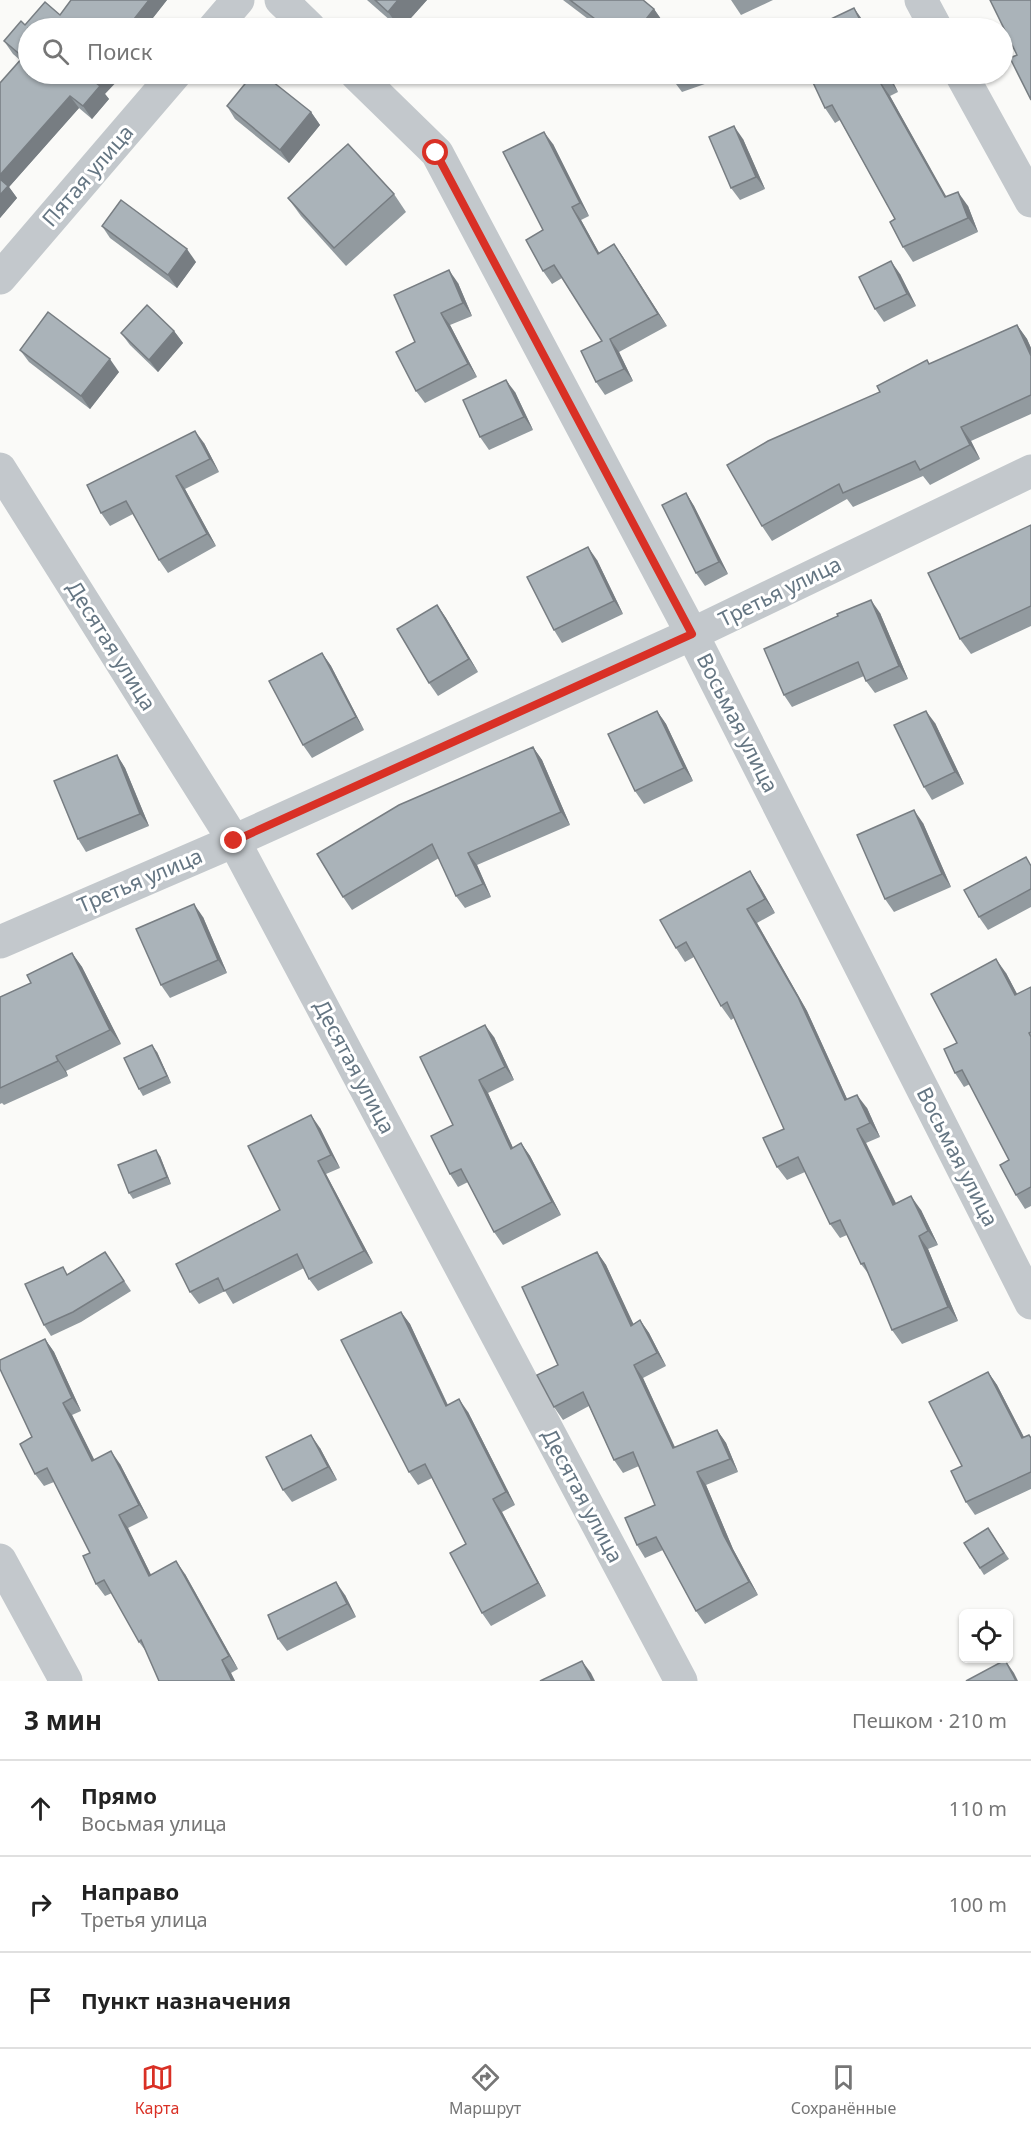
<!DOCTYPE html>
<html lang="ru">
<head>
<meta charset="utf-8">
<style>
  body { margin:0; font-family:"Noto Sans",sans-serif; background:#f6f6f6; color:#222 }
  .controls { position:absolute; right:18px; bottom:18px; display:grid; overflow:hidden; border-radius:9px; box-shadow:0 2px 4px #0004 }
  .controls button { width:54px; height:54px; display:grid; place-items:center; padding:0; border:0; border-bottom:2px solid #e0e0e0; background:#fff; color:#222; font:30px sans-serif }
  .stop { position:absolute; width:18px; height:18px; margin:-14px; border:4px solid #d93025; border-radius:50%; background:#fff }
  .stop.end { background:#d93025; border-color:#fff; box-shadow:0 2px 6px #0008 }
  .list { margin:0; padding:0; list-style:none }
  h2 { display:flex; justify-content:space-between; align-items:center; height:78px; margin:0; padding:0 24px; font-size:26px }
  h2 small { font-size:20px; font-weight:400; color:#767676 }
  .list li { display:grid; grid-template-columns:39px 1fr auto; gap:18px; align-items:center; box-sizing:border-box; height:96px; padding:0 24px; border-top:2px solid #e0e0e0 }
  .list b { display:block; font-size:22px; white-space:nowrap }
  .list p { margin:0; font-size:20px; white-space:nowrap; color:#767676 }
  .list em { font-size:20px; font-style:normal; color:#767676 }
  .icon { flex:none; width:33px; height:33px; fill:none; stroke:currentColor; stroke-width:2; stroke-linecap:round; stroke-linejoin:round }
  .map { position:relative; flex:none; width:1031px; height:1681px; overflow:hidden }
  .search { position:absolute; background:#fff; box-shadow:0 2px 4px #0004; left:18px; right:18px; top:18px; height:66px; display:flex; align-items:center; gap:15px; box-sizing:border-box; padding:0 21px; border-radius:33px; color:#767676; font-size:22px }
  .sheet { height:366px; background:#fff }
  nav { display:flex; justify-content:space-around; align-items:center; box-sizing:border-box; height:84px; border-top:2px solid #e0e0e0; background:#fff; font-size:16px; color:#767676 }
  nav a { display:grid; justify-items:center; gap:3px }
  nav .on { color:#d93025 }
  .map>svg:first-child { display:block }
</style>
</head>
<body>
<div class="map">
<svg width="1031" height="1681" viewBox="0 0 1031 1681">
  <rect width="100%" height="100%" fill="#fafaf8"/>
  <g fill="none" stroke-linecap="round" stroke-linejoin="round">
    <g stroke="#c3c8cc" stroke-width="33">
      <polyline points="281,0 310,28"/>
      <polyline points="921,0 936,28"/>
      <polyline points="214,28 238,0"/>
      <polyline points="356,74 437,153 692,634 1031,1303"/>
      <polyline points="961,74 1031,201"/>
      <polyline points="0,278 175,74"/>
      <polyline points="0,469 234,841 681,1681"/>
      <polyline points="0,942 234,841 692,634 1031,471"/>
      <polyline points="0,1560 66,1681"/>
    </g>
  </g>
  <g fill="#929a9f">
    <polygon points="71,0 167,0 145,28 28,28 105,94 109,99 92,119 79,108 9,187 17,198 0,218 0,83 20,60 13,54 4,41 25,25 60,15"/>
    <polygon points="367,0 427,0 402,28 399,28"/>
    <polygon points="563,0 643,0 654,9 663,22 658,28 600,28"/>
    <polygon points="731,0 773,0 741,15"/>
    <polygon points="671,74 717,74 719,79 682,92 673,80"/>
    <polygon points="889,74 898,92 890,96 946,197 968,206 978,232 913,262 903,247 895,219 840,120 835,123 825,108"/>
    <polygon points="227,106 311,112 320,125 289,163 235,119"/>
    <polygon points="743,139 765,189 740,200 731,188"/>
    <polygon points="553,144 589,216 581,220 599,253 614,244 667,326 619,352 633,381 605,395 596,382 602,341 562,278 552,284 543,271 543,230"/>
    <polygon points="394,194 406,212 346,266 301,216 288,198"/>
    <polygon points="102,226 196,262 177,288 110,238"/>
    <polygon points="900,274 916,306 884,322 875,309"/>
    <polygon points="458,283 472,316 450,325 477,377 425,403 416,391 415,342"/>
    <polygon points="1017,325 1027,339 1031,348 1031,414 971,441 980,459 930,485 923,476 853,507 847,499 772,541 762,526 880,392 929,364"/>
    <polygon points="174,331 183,343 158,372 130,345 121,333"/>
    <polygon points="20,350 119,372 90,409 29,362"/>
    <polygon points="515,392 533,430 489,450 480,437"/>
    <polygon points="204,443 219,472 185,489 216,546 168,573 159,560 133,514 110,526 101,513"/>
    <polygon points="686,493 694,506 728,574 705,586 696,573"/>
    <polygon points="1031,525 1031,626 971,654 960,639"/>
    <polygon points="597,560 623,614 562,643 554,630"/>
    <polygon points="437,605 446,618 478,672 438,696 429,683"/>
    <polygon points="880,613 908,679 875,693 866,681 864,676 792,707 784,695"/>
    <polygon points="322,653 331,666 364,730 312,758 303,745"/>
    <polygon points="657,711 666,724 693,781 644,804 635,791"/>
    <polygon points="935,723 964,784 932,800 924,787"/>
    <polygon points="533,747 542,760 570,825 477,865 491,897 465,908 456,896 439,858 352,910 343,897"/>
    <polygon points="117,755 125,768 149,826 86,852 78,839"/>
    <polygon points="923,823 951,887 894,912 885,899"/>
    <polygon points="1031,864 1031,907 988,930 979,917"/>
    <polygon points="759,885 775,913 757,923 807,1011 847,1099 867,1108 880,1137 866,1143 896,1203 921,1210 938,1245 928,1249 958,1321 902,1344 892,1330 870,1276 861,1264 847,1235 840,1238 830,1224 805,1172 787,1180 777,1167 784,1129 734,1018 731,1020 721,1006 694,957 685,962 676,948"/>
    <polygon points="203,917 227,973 170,998 161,985"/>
    <polygon points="72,953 82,967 121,1044 66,1071 68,1076 4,1105 2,1103 0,1104 0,997 31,983"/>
    <polygon points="1006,973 1017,994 1031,987 1031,1206 1025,1209 1016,1195 1009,1160 970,1084 964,1087 955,1073 957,1043"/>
    <polygon points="494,1037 514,1080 488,1093 513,1148 521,1143 530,1156 561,1215 503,1245 494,1232 468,1182 458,1187 450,1174 453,1125"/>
    <polygon points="157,1052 171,1083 143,1096 139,1089"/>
    <polygon points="320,1128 340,1168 326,1174 373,1263 318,1291 309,1279 304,1268 233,1304 225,1291 199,1304 190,1292 280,1210"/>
    <polygon points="160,1156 171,1184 133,1199 129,1193"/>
    <polygon points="105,1252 131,1291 81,1322 51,1336 44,1325 68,1274"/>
    <polygon points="597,1252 606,1265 633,1324 640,1320 649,1333 666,1366 643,1378 675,1447 717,1430 726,1443 738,1472 706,1485 733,1549 758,1595 705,1624 696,1611 663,1550 645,1558 637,1545 655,1505 639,1466 623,1473 614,1460 589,1406 563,1420 554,1407 558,1365"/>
    <polygon points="401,1312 410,1324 448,1405 468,1412 515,1505 502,1512 546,1596 491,1626 482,1613 466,1544 432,1478 418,1485 409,1472"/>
    <polygon points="45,1339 54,1352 81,1411 72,1415 94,1460 120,1464 148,1518 128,1528 151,1575 185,1574 238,1669 231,1673 235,1681 159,1681 148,1654 139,1642 112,1593 105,1596 96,1584 90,1553 54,1482 44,1486 35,1474 32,1437"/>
    <polygon points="988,1372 997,1385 1024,1437 1031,1437 1031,1489 975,1515 966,1502 962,1466"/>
    <polygon points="320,1448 337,1480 292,1502 283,1490"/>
    <polygon points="988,1528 1009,1559 984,1575 964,1543"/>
    <polygon points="345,1595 356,1617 287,1651 278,1639"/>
  </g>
  <g fill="#777d82">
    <polygon points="149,0 167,0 145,28 127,28"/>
    <polygon points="398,0 427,0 402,28 400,28 388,12"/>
    <polygon points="854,8 864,22 867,28 864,28"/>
    <polygon points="654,9 663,22 658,28 639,28"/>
    <polygon points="104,74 124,74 105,94 109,99 92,119 83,106 96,83"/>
    <polygon points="886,74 889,74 898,92 888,78"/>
    <polygon points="880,82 890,96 955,212 945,197"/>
    <polygon points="70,96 79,108 9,187 17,198 0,218 0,175"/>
    <polygon points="311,112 320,125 289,163 280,150"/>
    <polygon points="734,126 743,139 765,189 756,177"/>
    <polygon points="544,132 553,144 589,216 580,203"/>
    <polygon points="958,192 968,206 978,232 968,218"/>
    <polygon points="572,207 581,220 607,267 598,254"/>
    <polygon points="614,244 623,257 667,326 658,314"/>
    <polygon points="187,249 196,262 177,288 168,275"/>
    <polygon points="891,261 900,274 916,306 907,294"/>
    <polygon points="449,270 458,283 472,316 463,303"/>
    <polygon points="441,313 450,325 477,377 468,364"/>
    <polygon points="1017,325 1027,339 1031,348 1031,356"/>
    <polygon points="174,331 183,343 158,372 149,360"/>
    <polygon points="610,339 619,352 633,381 624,369"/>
    <polygon points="110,359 119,372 90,409 81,396"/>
    <polygon points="506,380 515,392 533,430 524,417"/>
    <polygon points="961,427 971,441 980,459 970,445"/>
    <polygon points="195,431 204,443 219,472 210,459"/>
    <polygon points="176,476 185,489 216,546 207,534"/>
    <polygon points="686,493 694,506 728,574 719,562"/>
    <polygon points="588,547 597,560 623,614 614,601"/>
    <polygon points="871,600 880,613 908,679 899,666"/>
    <polygon points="437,605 446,618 478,672 469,659"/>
    <polygon points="322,653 331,666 364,730 356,717"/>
    <polygon points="657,711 666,724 693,781 684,768"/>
    <polygon points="926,711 935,723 964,784 955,772"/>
    <polygon points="533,747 542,760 570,825 561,812"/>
    <polygon points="117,755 125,768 149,826 140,814"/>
    <polygon points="914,810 923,823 951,887 942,874"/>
    <polygon points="468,853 477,865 491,897 483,884"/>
    <polygon points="750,871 759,885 775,913 765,899"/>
    <polygon points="194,904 203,917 227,973 218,960"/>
    <polygon points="747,909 757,923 807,1011 854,1114 845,1100"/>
    <polygon points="72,953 82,967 121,1044 110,1030"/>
    <polygon points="996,959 1006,973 1025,1009 1015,995"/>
    <polygon points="485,1025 494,1037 514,1080 505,1067"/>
    <polygon points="152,1045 157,1052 171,1083 167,1076"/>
    <polygon points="56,1056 66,1071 68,1076 58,1061"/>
    <polygon points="479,1080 488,1093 519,1161 511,1149"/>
    <polygon points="857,1095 867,1108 880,1137 870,1123"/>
    <polygon points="311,1115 320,1128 340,1168 331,1155"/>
    <polygon points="857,1129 866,1143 903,1218 893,1205"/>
    <polygon points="521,1143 530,1156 561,1215 552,1202"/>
    <polygon points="156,1150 160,1156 171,1184 167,1177"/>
    <polygon points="318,1161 326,1174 373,1263 364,1251"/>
    <polygon points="911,1196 921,1210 938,1245 928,1231"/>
    <polygon points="919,1236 928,1249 958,1321 948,1307"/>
    <polygon points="597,1252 606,1265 640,1338 631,1326"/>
    <polygon points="401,1312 410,1324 454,1419 446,1406"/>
    <polygon points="640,1320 649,1333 666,1366 657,1353"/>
    <polygon points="45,1339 54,1352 81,1411 72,1398"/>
    <polygon points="634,1365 643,1378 681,1461 673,1448"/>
    <polygon points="988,1372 997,1385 1031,1451 1022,1438"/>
    <polygon points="459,1399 468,1412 515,1505 506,1492"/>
    <polygon points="63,1403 72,1415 101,1473 92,1461"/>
    <polygon points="717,1430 726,1443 738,1472 730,1459"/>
    <polygon points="311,1435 320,1448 337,1480 328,1467"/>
    <polygon points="111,1451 120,1464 148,1518 139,1505"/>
    <polygon points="697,1472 706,1485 733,1549 758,1595 749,1582 724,1536"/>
    <polygon points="493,1499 502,1512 546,1596 538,1583"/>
    <polygon points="119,1515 128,1528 158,1589 149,1576"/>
    <polygon points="176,1561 185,1574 238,1669 229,1656"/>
    <polygon points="336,1582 345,1595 356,1617 347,1604"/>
    <polygon points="222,1660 231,1673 235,1681 232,1681"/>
    <polygon points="1005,1660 1014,1673 1018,1681 1016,1681"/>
    <polygon points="582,1661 591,1673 595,1681 592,1681"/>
  </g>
  <g fill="#aab3b9" stroke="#777d82" stroke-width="1.5">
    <polygon points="71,0 149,0 127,28 28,28 28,74 104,74 96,83 100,86 83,106 70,96 0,175 0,83 23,57 4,41 21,21 25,25 45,2 60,15"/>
    <polygon points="375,0 398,0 388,12"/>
    <polygon points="570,0 643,0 654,9 639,28 607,28"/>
    <polygon points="990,0 1031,0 1031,100 1010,58 1017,55"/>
    <polygon points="854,8 864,28 812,28"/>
    <polygon points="253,74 263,74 311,112 280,150 227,106"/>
    <polygon points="671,74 691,74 673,80"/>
    <polygon points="809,74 886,74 888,78 880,82 945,197 958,192 968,218 903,247 890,222 895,219 832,105 825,108"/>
    <polygon points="734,126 756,177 731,188 709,137"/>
    <polygon points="544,132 580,203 572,207 598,254 614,244 658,314 610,339 624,369 596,382 581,351 602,341 554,265 543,271 526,240 543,230 503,152"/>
    <polygon points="348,144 394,194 334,248 288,198"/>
    <polygon points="0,179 8,186 0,195"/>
    <polygon points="121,200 187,249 168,275 102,226"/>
    <polygon points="891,261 907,294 875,309 859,277"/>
    <polygon points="449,270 463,303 441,313 468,364 416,391 396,352 415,342 394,295"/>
    <polygon points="147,305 174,331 149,360 121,333"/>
    <polygon points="48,312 110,359 81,396 20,350"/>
    <polygon points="1017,325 1031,356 1031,395 961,427 970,445 920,470 915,461 843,493 839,484 762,526 727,465 768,441 880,392 877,386 927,360 929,364"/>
    <polygon points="506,380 524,417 480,437 463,400"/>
    <polygon points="195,431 210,459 176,476 207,534 159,560 126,501 101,513 87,485"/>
    <polygon points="686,493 719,562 696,573 662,505"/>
    <polygon points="1031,525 1031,606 960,639 928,573"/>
    <polygon points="588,547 614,601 554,630 527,577"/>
    <polygon points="871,600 899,666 866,681 858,662 784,695 764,649 838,616 837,614"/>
    <polygon points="437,605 469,659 429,683 397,629"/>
    <polygon points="322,653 356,717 303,745 269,681"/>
    <polygon points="657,711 684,768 635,791 608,734"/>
    <polygon points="926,711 955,772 924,787 894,725"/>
    <polygon points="533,747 561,812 468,853 483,884 456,896 432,844 343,897 317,854 399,805"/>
    <polygon points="117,755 140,814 78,839 54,781"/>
    <polygon points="914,810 942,874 885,899 857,835"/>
    <polygon points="1026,857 1031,866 1031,889 979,917 964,890"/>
    <polygon points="750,871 765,899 747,909 798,997 845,1100 857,1095 870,1123 857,1129 893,1205 911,1196 928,1231 919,1236 948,1307 892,1330 864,1263 861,1264 840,1220 830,1224 798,1157 777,1167 763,1138 784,1129 727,1002 721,1006 686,942 676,948 660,920"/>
    <polygon points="194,904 218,960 161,985 136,929"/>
    <polygon points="72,953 110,1030 56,1056 58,1061 0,1088 0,997 31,983 27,975"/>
    <polygon points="996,959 1015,995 1031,987 1031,1032 1029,1033 1031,1037 1031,1187 1016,1195 1000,1165 1009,1160 962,1070 955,1073 944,1049 957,1043 931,994"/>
    <polygon points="485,1025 505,1067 479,1080 511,1149 521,1143 552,1202 494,1232 461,1169 450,1174 431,1136 453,1125 420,1057"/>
    <polygon points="152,1045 167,1076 139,1089 124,1058"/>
    <polygon points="311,1115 331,1155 318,1161 364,1251 309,1279 297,1254 224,1291 218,1278 190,1292 176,1264 280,1210 248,1146"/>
    <polygon points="156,1150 167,1177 129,1193 118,1165"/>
    <polygon points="105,1252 124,1281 73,1312 44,1325 25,1284 63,1267 67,1275"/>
    <polygon points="597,1252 631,1326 640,1320 657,1353 634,1365 673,1448 717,1430 730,1459 697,1472 724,1536 749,1582 696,1611 656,1537 637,1545 625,1518 655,1505 633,1452 614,1460 583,1392 554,1407 537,1375 558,1365 522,1287"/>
    <polygon points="401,1312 446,1406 459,1399 506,1492 493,1499 538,1583 482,1613 450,1553 466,1544 425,1464 409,1472 341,1340"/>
    <polygon points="45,1339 72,1398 63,1403 92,1461 111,1451 139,1505 119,1515 149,1576 176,1561 229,1656 222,1660 232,1681 159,1681 141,1640 139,1642 104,1580 96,1584 83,1556 90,1553 47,1468 35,1474 20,1444 32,1437 0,1369 0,1360"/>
    <polygon points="988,1372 1022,1438 1029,1435 1031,1438 1031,1472 966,1502 951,1471 962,1466 929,1402"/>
    <polygon points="311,1435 328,1467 283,1490 266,1457"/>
    <polygon points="988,1528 1004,1553 980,1568 964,1543"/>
    <polygon points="336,1582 347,1604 278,1639 268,1615"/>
    <polygon points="1005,1660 1016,1681 966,1681"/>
    <polygon points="582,1661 592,1681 540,1681"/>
  </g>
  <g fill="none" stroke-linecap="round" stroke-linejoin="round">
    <polyline stroke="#d93025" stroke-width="8" points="234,841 692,634 436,153"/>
  </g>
  <g text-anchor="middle" stroke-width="6" stroke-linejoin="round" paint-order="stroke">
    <g font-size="21" fill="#657683" stroke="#fff">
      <text transform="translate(88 176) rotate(-49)" y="7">Пятая улица</text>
      <text transform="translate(780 592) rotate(-26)" y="7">Третья улица</text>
      <text transform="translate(111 646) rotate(58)" y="7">Десятая улица</text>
      <text transform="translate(737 723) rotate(63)" y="7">Восьмая улица</text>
      <text transform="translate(140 881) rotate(-23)" y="7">Третья улица</text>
      <text transform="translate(354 1067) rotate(62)" y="7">Десятая улица</text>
      <text transform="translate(957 1157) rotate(63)" y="7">Восьмая улица</text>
      <text transform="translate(582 1496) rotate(62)" y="7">Десятая улица</text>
    </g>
  </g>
</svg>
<div class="controls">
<button><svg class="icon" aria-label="locate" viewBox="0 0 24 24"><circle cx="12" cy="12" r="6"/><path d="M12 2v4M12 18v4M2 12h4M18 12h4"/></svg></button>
</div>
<div class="stop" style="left:436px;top:153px"></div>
<div class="stop end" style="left:234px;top:841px"></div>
<div class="search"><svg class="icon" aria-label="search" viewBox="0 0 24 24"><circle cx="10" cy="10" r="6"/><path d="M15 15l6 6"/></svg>Поиск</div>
</div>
<section class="sheet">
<h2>3 мин<small>Пешком · 210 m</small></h2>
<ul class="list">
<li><svg class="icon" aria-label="ahead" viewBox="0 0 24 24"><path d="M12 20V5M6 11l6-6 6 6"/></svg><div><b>Прямо</b><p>Восьмая улица</p></div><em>110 m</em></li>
<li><svg class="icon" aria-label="right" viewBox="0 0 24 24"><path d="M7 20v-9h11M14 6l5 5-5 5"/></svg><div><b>Направо</b><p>Третья улица</p></div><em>100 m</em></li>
<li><svg class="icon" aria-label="arrive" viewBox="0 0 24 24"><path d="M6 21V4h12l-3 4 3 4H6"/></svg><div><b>Пункт назначения</b></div></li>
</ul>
</section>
<nav>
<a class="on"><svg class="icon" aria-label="map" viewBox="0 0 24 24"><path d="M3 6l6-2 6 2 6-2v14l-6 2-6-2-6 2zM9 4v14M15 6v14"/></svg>Карта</a>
<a><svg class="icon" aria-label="directions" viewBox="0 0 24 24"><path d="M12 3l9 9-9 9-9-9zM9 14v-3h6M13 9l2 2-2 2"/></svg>Маршрут</a>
<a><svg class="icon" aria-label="saved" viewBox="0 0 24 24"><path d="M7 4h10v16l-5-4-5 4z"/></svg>Сохранённые</a>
</nav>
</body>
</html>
